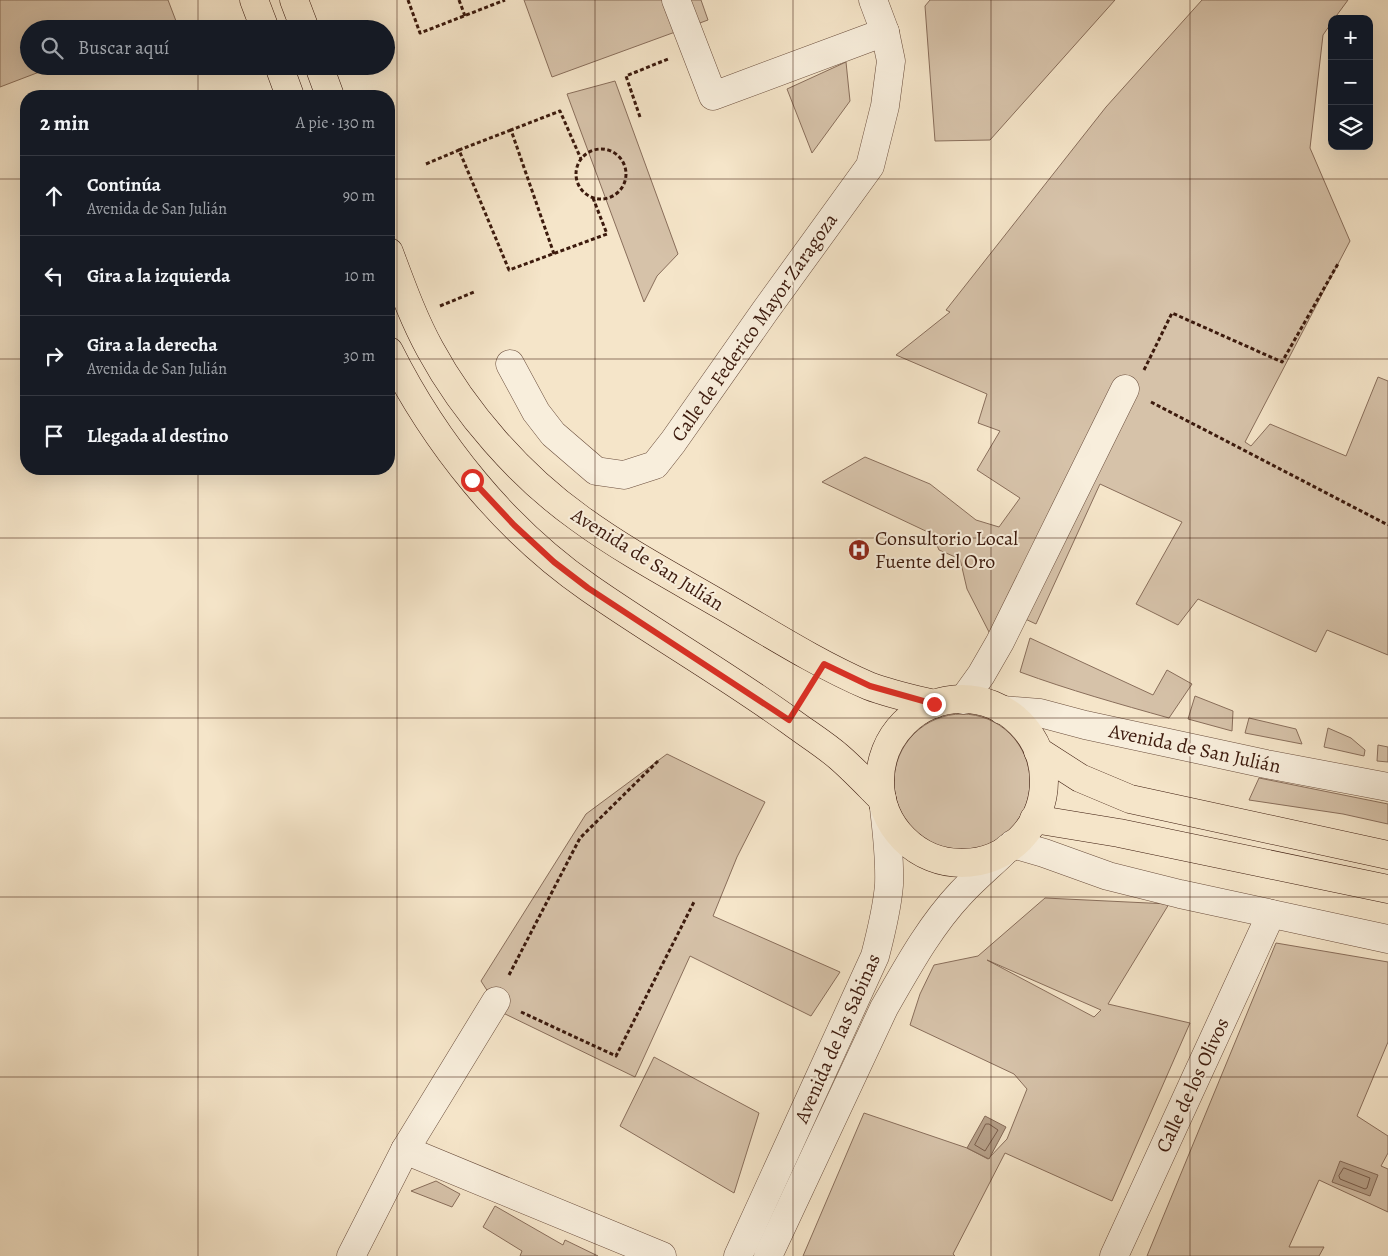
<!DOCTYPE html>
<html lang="es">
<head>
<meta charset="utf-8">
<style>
  body { margin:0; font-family:Alegreya,serif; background:#242831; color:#f1f3f6 }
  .controls { position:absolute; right:15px; top:15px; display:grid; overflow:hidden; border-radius:10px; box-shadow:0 5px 20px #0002 }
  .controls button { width:45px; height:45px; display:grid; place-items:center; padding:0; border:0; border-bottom:1px solid #363941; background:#171b24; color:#f1f3f6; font:25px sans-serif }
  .stop { position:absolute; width:15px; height:15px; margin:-11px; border:4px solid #d93025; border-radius:50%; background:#fff }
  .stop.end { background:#d93025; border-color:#fff; box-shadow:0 1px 5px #0008 }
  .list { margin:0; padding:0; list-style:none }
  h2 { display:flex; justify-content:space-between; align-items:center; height:65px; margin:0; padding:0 20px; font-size:21px }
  h2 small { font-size:16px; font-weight:400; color:#9ea1a6 }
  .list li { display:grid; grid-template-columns:32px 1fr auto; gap:15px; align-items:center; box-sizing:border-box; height:80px; padding:0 20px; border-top:1px solid #363941 }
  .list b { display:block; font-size:19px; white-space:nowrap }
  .list p { margin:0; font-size:16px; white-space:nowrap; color:#9ea1a6 }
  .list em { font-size:16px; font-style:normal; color:#9ea1a6 }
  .icon { flex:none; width:28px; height:28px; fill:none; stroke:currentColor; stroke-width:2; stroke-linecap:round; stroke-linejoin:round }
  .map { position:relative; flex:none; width:1388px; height:1256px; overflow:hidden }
  .search { position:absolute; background:#171b24; box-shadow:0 5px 20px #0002; left:20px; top:20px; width:375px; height:55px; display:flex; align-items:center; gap:12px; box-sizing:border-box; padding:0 18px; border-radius:28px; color:#9ea1a6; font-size:19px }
  .panel { position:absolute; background:#171b24; box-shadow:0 5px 20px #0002; left:20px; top:90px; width:375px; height:385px; border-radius:20px }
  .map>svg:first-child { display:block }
</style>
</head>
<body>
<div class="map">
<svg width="1388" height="1256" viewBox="0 0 1388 1256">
  <rect width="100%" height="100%" fill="#f5e5c9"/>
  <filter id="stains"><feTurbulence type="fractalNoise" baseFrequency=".004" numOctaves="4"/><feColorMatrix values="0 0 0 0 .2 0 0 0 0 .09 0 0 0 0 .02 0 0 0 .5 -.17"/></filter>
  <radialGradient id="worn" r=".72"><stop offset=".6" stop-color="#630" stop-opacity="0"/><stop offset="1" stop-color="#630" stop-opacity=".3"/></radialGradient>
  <g fill="#d6c2a9" stroke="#896e5b" fill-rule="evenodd">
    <polygon points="0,0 168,0 176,21 156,29 29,29 29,66 55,66 0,87"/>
    <polygon points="524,0 701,0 708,20 552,77"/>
    <polygon points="930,0 1115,0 990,140 935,141 925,6"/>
    <polygon points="1202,0 1348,0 1334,19 1332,19 1332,22 1323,35 1310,148 1350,241 1245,442 1251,446 1270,424 1346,456 1378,377 1388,381 1388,655 1327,630 1316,652 1198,599 1178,625 1136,604 1182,522 1100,484 1036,624 1008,611 990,634 967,589 960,559 939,550 932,534 822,482 865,457 930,484 976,520 999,527 1020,498 977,470 1000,431 978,423 987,394 896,355 950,312 946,310 1106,107"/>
    <polygon points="846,62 850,101 812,153 787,89"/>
    <polygon points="615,81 678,254 657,276 644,302 567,94"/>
    <path d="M1030,638l123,57 14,-25 25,14 -23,34c-50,-14 -100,-28 -149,-46z"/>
    <polygon points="1195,696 1233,711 1232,731 1188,719"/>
    <circle cx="962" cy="782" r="68"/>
    <polygon points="1249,718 1296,729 1302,744 1245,733"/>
    <polygon points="1328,728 1351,738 1365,750 1364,756 1324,747"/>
    <polygon points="1378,745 1388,747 1388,762 1377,761"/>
    <polygon points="667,754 765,802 737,857 713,916 840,972 811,1016 690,956 635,1077 501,1012 481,981 586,814"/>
    <polygon points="1259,778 1388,804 1388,824 1343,814 1249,800"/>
    <path d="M1045,898l124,6 -61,100 82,19 -78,178 -107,-48 -52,101 2,2h-152l61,-143 103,35 21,11 19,-20 20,-50 -13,-15 -104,-49 10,-31 14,-29 44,-9zM987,960l114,50 -7,7z"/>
    <polygon points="1276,943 1388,962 1388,1042 1357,1116 1388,1136 1388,1153 1381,1166 1388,1169 1388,1212 1319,1180 1289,1247 1324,1247 1319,1256 1147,1256"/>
    <polygon points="654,1057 759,1113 734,1193 620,1126"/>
    <polygon points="436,1181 460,1194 452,1207 411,1191"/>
    <polygon points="495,1206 563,1245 565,1240 598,1256 520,1256 522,1251 483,1227"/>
  </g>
  <g fill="#b6a089" stroke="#856a57">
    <polygon points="985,1116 1006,1127 989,1159 967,1148"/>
    <polygon points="1340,1161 1378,1175 1370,1196 1332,1182"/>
  </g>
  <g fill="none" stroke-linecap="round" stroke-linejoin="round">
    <g stroke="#795d4b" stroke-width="1">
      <polygon points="986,1124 989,1124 998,1130 985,1151 975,1145"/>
      <polygon points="1344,1168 1370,1178 1367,1188 1365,1189 1340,1179 1339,1176"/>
    </g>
    <g stroke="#6a4d3c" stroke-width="29">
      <g id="minor">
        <polyline points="676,0 713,96 885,32"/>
        <polyline points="510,364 536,412 553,434 596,471 624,475 655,465 673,442 765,311 870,166 885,106 891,61 885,32 873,0"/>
        <polyline points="963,700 981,675 1000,642 1125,389"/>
        <polyline points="1002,710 1040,713 1085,725 1266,764 1388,787"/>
        <polyline points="1013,844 1044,853 1108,876 1180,894 1388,939"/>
        <polyline points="405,1150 662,1256"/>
        <polyline points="351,1256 405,1150 496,1001"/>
        <path d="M738,1256l137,-300c6,-23 12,-47 14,-71 1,-26 -2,-52 -5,-77"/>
        <path d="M768,1256l116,-248c23,-40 45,-81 77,-115 15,-16 32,-30 47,-45"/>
        <polyline points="1114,1256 1271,914"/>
      </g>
    </g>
    <g stroke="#3c1a0d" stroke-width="29">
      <g id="major">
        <polyline points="254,0 265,29"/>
        <polyline points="294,0 305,29"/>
        <polyline points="279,66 290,96"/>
        <polyline points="319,66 330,96"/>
        <path d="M389,252c12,32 24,66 41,97 34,63 90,127 149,169 45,33 96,60 144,88 48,28 95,58 146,80 21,8 44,13 65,18"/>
        <path d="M389,351c46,92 115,178 200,237 66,46 136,86 201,133 16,12 34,23 49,36 15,13 29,28 43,42"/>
        <circle cx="962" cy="781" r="82"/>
        <polyline points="1038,751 1080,778 1130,799 1388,855"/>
        <polyline points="1034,819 1119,833 1388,889"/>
      </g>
    </g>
    <g stroke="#3c1a0d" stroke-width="3" stroke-dasharray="4 2.5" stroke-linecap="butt">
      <polyline points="408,0 420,33 505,0"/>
      <polyline points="459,0 465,16"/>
      <polyline points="640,117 626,76 668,59"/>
      <polyline points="511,130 459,150 509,270 607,234 593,198"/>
      <circle cx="601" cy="174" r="25"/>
      <polyline points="426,164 459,150"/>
      <polyline points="554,254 511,130 560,111 581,159"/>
      <polyline points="440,306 474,292"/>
      <polyline points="1144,370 1172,313 1282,362 1339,262"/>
      <polyline points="1151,402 1388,525"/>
      <polyline points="509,975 580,838 658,761"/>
      <polyline points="521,1012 616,1056 695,900"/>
    </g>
    <use href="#minor" stroke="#f8eedc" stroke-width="28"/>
    <use href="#major" stroke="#f5e5c9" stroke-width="28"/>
  </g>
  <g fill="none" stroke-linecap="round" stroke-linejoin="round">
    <polyline stroke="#d93025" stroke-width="6" points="472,480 514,525 554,562 588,588 789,720 824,664 870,686 934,704"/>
  </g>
  <path fill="none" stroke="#3c1a0d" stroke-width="1" stroke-opacity="0.55" d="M198,0v29M397,0v1256M595,0v1256M793,0v1256M991,0v1256M1190,0v1256M198,66v30M0,179h26M389,179h999M0,359h26M389,359h999M198,469v787M0,538h1388M0,718h1388M0,897h1388M0,1077h1388"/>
  <defs>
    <g id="hospital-disc" transform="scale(1.125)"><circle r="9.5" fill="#8f2418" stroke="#f8eedc"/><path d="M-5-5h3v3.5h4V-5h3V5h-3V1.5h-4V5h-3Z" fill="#fff"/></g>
  </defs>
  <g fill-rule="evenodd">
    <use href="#hospital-disc" x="859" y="550"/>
  </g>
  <g text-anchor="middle" stroke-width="4" stroke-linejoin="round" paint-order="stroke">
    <g font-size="20" fill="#3c1a0d" stroke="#f8eedc">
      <text transform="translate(754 327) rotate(-55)" y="7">Calle de Federico Mayor Zaragoza</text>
      <text transform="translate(648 559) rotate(32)" y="7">Avenida de San Julián</text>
      <text transform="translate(1195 748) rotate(12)" y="7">Avenida de San Julián</text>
      <text transform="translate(837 1038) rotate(-66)" y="7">Avenida de las Sabinas</text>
      <text transform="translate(1192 1085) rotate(-65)" y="7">Calle de los Olivos</text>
    </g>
    <g font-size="20" fill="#3c1a0d" stroke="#f8eedc" text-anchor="start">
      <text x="875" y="545">Consultorio Local<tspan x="875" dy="23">Fuente del Oro</tspan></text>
    </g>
  </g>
  <rect width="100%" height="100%" filter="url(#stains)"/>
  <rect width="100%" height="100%" fill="url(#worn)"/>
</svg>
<div class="controls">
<button>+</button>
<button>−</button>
<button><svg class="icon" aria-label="layers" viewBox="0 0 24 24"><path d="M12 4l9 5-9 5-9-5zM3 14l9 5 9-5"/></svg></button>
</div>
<div class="stop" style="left:472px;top:480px"></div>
<div class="stop end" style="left:934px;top:704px"></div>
<div class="search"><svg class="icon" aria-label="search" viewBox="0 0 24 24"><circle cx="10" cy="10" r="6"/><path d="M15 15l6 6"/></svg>Buscar aquí</div>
<section class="panel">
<h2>2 min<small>A pie · 130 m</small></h2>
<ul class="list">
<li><svg class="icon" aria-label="ahead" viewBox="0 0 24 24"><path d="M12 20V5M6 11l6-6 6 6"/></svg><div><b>Continúa</b><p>Avenida de San Julián</p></div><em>90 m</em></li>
<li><svg class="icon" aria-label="left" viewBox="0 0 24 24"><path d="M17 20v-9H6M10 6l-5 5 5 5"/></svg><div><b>Gira a la izquierda</b></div><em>10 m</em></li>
<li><svg class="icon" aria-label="right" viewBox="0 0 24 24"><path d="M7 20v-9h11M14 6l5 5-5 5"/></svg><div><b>Gira a la derecha</b><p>Avenida de San Julián</p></div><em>30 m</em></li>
<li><svg class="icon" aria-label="arrive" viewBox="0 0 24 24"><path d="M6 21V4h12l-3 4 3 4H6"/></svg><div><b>Llegada al destino</b></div></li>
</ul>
</section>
</div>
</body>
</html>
